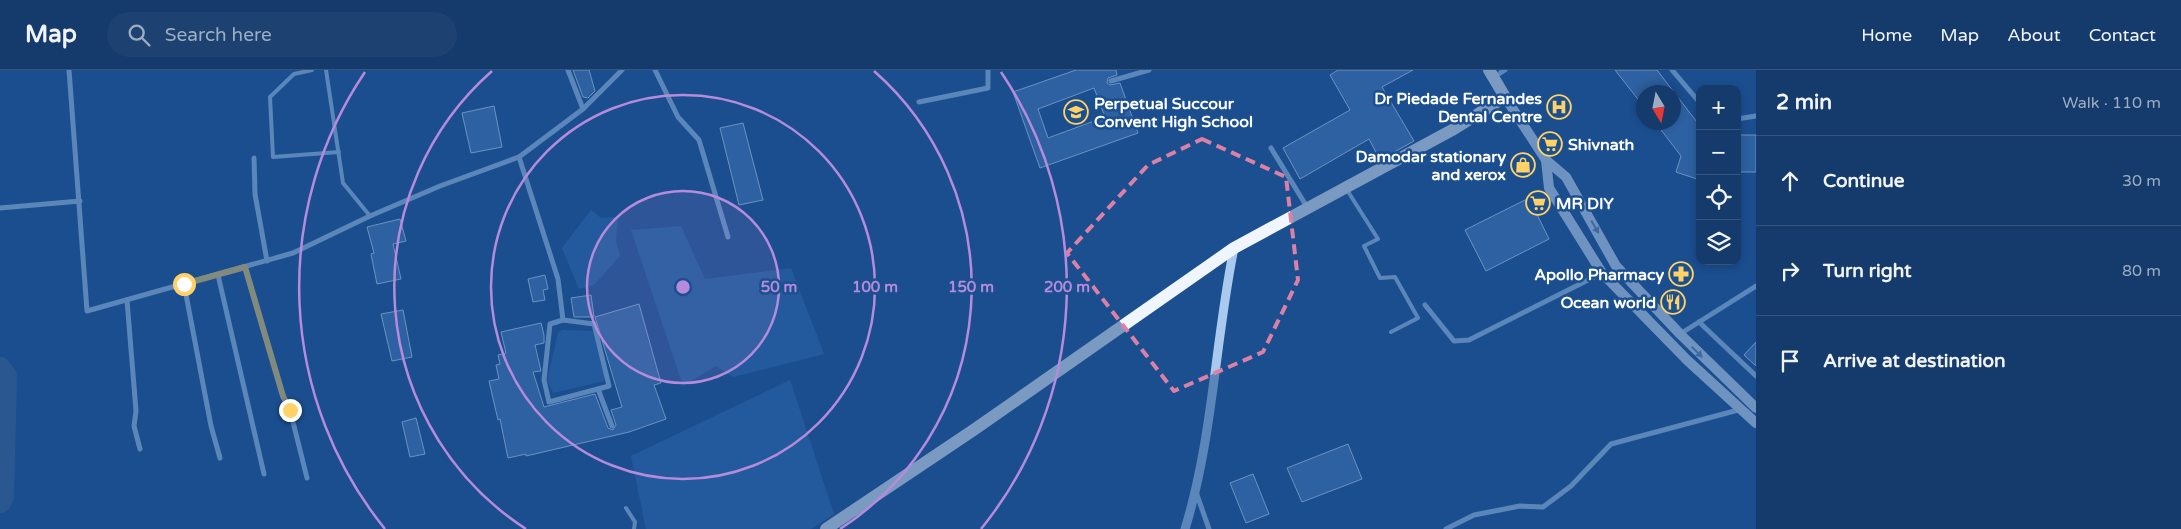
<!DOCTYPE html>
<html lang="en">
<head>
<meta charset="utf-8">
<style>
  body { margin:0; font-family:"Varela Round",sans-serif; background:#1d4271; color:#f1f3f6 }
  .controls { position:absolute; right:15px; top:15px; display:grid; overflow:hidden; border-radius:10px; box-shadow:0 2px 8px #0003 }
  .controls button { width:45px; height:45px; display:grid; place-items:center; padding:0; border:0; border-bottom:1px solid #33557e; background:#143b6b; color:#f1f3f6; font:25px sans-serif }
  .compass { position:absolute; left:1636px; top:15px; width:45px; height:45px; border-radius:50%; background:#143b6b; box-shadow:0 2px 8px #0003; rotate:170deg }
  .stop { position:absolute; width:15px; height:15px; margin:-11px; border:4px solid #ffd166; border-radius:50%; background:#fff }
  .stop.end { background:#ffd166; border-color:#fff; box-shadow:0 1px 5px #0008 }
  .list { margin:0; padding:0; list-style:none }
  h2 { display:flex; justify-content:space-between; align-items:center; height:65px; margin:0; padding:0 20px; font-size:21px }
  h2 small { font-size:16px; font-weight:400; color:#9dadc1 }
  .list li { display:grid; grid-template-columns:32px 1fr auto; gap:15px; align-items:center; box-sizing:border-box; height:90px; padding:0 20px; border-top:1px solid #33557e }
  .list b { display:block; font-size:19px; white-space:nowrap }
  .list em { font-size:16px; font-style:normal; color:#9dadc1 }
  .icon { flex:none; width:28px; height:28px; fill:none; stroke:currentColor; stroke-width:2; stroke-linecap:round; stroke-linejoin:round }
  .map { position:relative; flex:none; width:1756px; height:459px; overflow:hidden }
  header { display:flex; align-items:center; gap:30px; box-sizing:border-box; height:70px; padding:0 25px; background:#143b6b; border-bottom:1px solid #33557e }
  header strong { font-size:24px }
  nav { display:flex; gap:28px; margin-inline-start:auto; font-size:18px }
  .search { width:350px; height:45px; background:#1d4271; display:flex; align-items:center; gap:12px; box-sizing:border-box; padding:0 18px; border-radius:28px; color:#9dadc1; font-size:19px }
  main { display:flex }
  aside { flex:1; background:#143b6b }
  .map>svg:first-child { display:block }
</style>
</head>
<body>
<header>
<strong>Map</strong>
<div class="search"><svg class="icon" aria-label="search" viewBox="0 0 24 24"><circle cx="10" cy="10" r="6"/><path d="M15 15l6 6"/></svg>Search here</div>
<nav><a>Home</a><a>Map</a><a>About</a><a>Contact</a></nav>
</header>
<main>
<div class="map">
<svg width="1756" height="459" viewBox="0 0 1756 459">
  <rect width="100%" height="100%" fill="#1b4f8f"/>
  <g fill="#2e69ad">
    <polygon points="591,140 601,148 618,147 616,171 620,186 594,215 579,219 562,178"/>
    <polygon points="681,156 705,209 791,198 824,284 733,307 716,296 683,316 631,160"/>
    <polygon points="562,260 593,261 604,306 604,311 553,323 547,310 558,263"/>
    <polygon points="790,310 834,444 811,459 646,459 631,386"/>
  </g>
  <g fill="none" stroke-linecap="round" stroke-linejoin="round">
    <polyline stroke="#3c6290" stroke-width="22" points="0,298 6,306 3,427 0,432"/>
  </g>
  <g fill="#4478b7" stroke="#cfe3fa" fill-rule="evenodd">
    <polygon points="573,0 589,0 595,21 588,28 583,27"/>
    <path d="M1076,0h40l1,5 -9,3 -1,5 3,2 10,-2 18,50 -98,35 -27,-76zM1094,18l11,29 -57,21 -10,-29z"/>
    <polygon points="1338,0 1413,0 1382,17 1414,71 1380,90 1369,69 1300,109 1283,78 1350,40 1330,5"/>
    <polygon points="1615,0 1657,0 1700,56 1700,100 1697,109 1676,102 1681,86 1655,52 1674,52 1674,22 1644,22 1644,37"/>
    <polygon points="494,36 502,77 471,83 462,43"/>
    <polygon points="743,53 763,130 739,135 720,58"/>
    <polygon points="1737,65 1756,65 1756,102 1738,102"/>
    <polygon points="1529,128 1549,169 1486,201 1465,160"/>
    <polygon points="400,149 406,171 393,174 401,209 377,214 371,184 374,183 367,157"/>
    <polygon points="545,205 548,219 543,220 545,230 533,232 528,209"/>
    <polygon points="591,225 594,247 574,247 571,228"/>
    <polygon points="639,234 661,313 654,315 666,349 629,362 526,386 526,384 508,388 500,349 498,350 489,311 499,309 496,295 500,294 498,285 506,283 501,262 541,253 544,265 544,273 535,275 541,301 533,302 544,337 595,324 608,358 613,360 616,355 611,340 622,337 595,247"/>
    <polygon points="403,240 412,287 392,291 381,244"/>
    <polygon points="1756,272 1756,296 1744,285"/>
    <polygon points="416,348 425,384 410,387 402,352"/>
    <polygon points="1348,374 1362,409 1302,432 1287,398"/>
    <polygon points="1253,404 1269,444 1246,453 1230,413"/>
  </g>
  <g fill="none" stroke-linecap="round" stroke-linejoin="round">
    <g stroke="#a9c9ee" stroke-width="4">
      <polyline points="312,0 294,4 270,27 273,87 339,82"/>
      <polyline points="326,0 343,113 370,146"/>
      <polyline points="1347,120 1378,169 1364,176 1380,208 1395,207 1418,248 1391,262"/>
      <polyline points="626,438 635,452 634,459"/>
    </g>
    <g stroke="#a9c9ee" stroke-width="5">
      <polyline points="69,0 87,241 293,183 370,146 440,116 519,87 583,39 622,0"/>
      <polyline points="568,0 583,39"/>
      <polyline points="655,0 678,47 699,70 728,167"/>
      <polyline points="1672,0 1700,33"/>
      <polyline points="1494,7 1505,0"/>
      <polyline points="1111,11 1149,0"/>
      <polyline points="919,32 988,18 988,0"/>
      <polyline points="1737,49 1756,46"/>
      <polyline points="1271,78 1307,137"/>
      <polyline points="519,87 558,209 563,250 594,254 609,316 549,332 544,310 550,254 563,250"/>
      <polyline points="254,88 255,124 267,191"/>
      <polyline points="0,138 80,131"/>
      <polyline points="245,197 283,326 290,340 307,408"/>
      <polyline points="218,205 264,404"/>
      <polyline points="184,214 211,356 220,388"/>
      <polyline points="127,230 136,341 134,356 140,379"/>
      <polyline points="1425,235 1454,271 1469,270 1602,203"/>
      <polyline points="1699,252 1756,306"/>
      <polyline points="1680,264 1756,216"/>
      <polyline points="598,319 612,356"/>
      <polyline points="1196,422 1209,459"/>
      <polyline points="1446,459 1474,445 1520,436 1543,437 1571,416 1611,374 1742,339"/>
    </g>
    <path stroke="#a9c9ee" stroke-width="9" d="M1185,459c28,-91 30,-188 49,-281"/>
    <g stroke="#d6e6fa" stroke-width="10">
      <polyline points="1505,27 1546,90 1566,107 1616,196 1680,264 1756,338"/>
      <polyline points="1546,90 1549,118 1602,203 1687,290 1756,353"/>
    </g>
    <polyline stroke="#f0f6ff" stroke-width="12" points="826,459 975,359 1234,178 1454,59 1505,27 1489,0"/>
  </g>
  <defs><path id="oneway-solid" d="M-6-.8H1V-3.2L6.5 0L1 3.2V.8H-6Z" transform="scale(1.25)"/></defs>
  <g fill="#668bba">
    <use href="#oneway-solid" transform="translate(1595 157) rotate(60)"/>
    <use href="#oneway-solid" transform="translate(1697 282) rotate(45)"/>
  </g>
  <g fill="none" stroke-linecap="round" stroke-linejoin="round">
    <polyline stroke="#ffd166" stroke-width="6" points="184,214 245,197 283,326 290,340"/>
  </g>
  <path d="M0 0H1756V459H0ZM1202,69l84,38 12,103 -35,72 -89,39 -107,-138 81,-88z" fill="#1b4f8f" fill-opacity=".55" fill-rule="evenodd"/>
  <path fill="none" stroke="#dd80a5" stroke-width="4" stroke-dasharray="10 6" stroke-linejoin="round" d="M1202,69l84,38 12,103 -35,72 -89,39 -107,-138 81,-88z"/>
  <circle cx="683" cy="217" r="96" fill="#b68bdc" fill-opacity=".12"/>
  <g fill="none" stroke="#b68bdc" stroke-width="2.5">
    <circle cx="683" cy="217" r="96"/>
    <circle cx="683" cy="217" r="192"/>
    <path d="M526 459A288 288 0 0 1 492 1M874 1A288 288 0 0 1 840 459"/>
    <path d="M385 459A384 384 0 0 1 365 2M1001 2A384 384 0 0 1 981 459"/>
  </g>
  <defs>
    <g id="hospital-ring" transform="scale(1.25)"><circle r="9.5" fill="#1b4f8f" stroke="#ffd166" stroke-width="1.5"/><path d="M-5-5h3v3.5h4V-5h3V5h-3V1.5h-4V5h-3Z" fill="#ffd166"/></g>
    <g id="school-ring" transform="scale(1.25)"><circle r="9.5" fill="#1b4f8f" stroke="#ffd166" stroke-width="1.5"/><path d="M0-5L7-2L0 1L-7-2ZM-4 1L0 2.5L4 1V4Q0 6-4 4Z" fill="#ffd166"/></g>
    <g id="supermarket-ring" transform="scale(1.25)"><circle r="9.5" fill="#1b4f8f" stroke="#ffd166" stroke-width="1.5"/><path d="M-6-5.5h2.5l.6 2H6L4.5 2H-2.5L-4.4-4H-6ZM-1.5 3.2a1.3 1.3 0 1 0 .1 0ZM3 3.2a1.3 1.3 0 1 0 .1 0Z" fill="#ffd166"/></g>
    <g id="shop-ring" transform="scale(1.25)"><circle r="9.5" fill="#1b4f8f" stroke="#ffd166" stroke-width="1.5"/><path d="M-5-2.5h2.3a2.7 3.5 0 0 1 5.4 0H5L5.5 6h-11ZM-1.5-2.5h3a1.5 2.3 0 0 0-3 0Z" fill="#ffd166"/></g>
    <g id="pharmacy-ring" transform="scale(1.25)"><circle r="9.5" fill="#1b4f8f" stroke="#ffd166" stroke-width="1.5"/><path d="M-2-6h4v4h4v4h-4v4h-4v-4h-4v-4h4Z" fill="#ffd166"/></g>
    <g id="restaurant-ring" transform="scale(1.25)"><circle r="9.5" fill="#1b4f8f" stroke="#ffd166" stroke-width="1.5"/><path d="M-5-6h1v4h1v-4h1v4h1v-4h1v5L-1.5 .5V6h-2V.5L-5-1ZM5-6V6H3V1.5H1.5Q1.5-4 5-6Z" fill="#ffd166"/></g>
  </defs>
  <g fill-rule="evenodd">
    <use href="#hospital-ring" x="1559" y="37"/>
    <use href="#school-ring" x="1076" y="42"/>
    <use href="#supermarket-ring" x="1550" y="74"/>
    <use href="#shop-ring" x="1523" y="95"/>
    <use href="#supermarket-ring" x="1538" y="133"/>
    <use href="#pharmacy-ring" x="1681" y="204"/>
    <use href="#restaurant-ring" x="1673" y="232"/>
  </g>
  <g text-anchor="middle" stroke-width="5" stroke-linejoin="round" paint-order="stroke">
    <g font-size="16" font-weight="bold" fill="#fff" stroke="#1b4f8f" text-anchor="end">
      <text x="1542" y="34">Dr Piedade Fernandes<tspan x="1542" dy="18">Dental Centre</tspan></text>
      <text x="1094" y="39" text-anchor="start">Perpetual Succour<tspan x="1094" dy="18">Convent High School</tspan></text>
      <text x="1568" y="80" text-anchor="start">Shivnath</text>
      <text x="1506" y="92">Damodar stationary<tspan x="1506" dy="18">and xerox</tspan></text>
      <text x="1556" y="139" text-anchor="start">MR DIY</text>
      <text x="1664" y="210">Apollo Pharmacy</text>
      <text x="1656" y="238">Ocean world</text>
    </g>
  </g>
  <circle cx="683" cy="217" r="8" fill="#b68bdc" stroke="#1b4f8f" stroke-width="2.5"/>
  <g font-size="15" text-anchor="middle" font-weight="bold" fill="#b68bdc" stroke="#1b4f8f" stroke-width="5" stroke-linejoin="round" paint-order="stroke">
    <text x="779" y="222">50 m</text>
    <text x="875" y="222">100 m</text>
    <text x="971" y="222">150 m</text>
    <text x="1067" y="222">200 m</text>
  </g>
</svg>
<div class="controls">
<button>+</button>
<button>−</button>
<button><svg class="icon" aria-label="locate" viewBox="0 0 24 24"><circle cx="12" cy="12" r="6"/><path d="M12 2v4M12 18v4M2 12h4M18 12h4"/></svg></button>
<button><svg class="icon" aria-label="layers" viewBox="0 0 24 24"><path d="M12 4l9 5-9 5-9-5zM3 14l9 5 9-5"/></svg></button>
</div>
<svg class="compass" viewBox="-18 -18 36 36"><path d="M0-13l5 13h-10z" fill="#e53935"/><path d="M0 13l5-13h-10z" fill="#9dadc1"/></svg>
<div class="stop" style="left:184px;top:214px"></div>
<div class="stop end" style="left:290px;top:340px"></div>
</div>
<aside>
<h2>2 min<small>Walk · 110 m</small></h2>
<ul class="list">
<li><svg class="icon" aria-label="ahead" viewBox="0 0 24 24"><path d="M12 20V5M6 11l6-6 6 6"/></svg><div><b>Continue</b></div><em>30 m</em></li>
<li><svg class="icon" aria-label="right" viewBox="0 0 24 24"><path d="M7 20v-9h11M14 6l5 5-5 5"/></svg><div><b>Turn right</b></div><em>80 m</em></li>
<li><svg class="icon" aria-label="arrive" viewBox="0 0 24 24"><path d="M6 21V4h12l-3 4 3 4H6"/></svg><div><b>Arrive at destination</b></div></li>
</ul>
</aside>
</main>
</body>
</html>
